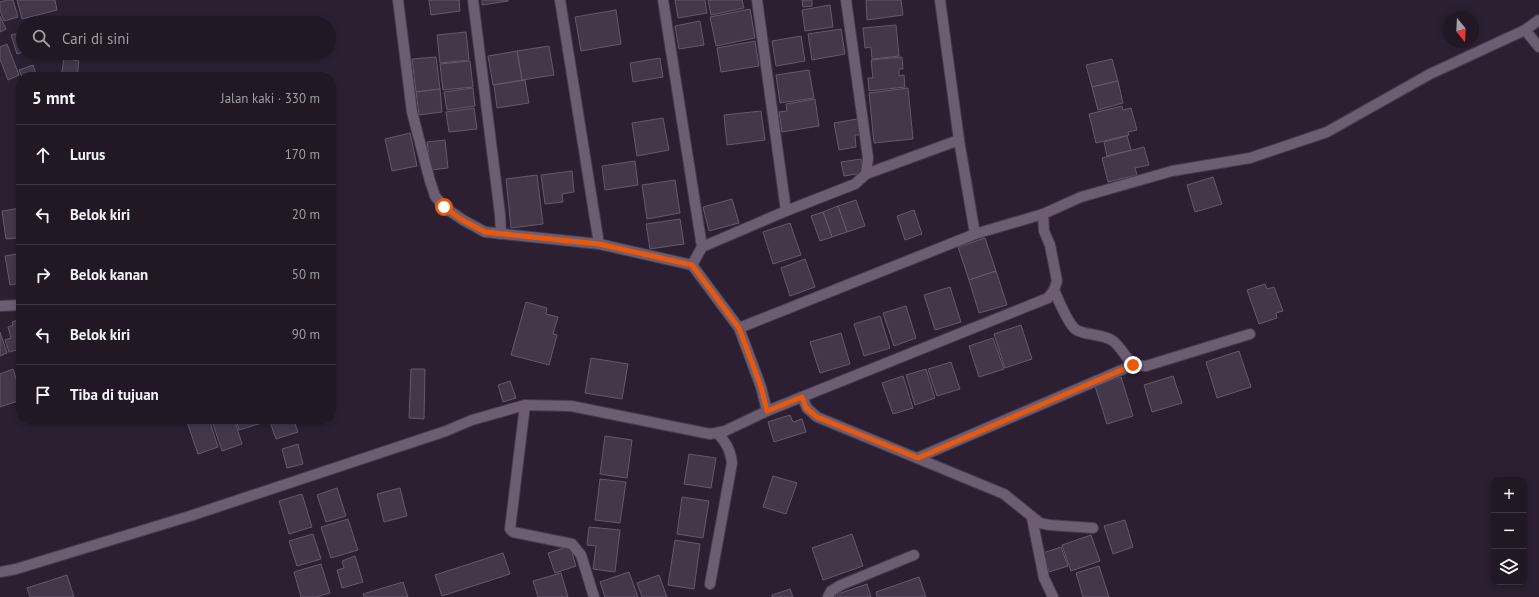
<!DOCTYPE html>
<html lang="id">
<head>
<meta charset="utf-8">
<style>
  body { margin:0; font-family:"PT Sans",sans-serif; background:#29202d; color:#f1f3f6 }
  .controls { position:absolute; right:12px; bottom:12px; display:grid; overflow:hidden; border-radius:8px; box-shadow:0 2px 6px #0003 }
  .controls button { width:36px; height:36px; display:grid; place-items:center; padding:0; border:0; border-bottom:1px solid #3e3642; background:#211725; color:#f1f3f6; font:20px sans-serif }
  .compass { position:absolute; left:1443px; top:12px; width:36px; height:36px; border-radius:50%; background:#211725; box-shadow:0 2px 6px #0003; rotate:162deg }
  .stop { position:absolute; width:12px; height:12px; margin:-9px; border:3px solid #ea580c; border-radius:50%; background:#fff }
  .stop.end { background:#ea580c; border-color:#fff; box-shadow:0 1px 4px #0008 }
  .list { margin:0; padding:0; list-style:none }
  h2 { display:flex; justify-content:space-between; align-items:center; height:52px; margin:0; padding:0 16px; font-size:17px }
  h2 small { font-size:13px; font-weight:400; color:#a29fa7 }
  .list li { display:grid; grid-template-columns:26px 1fr auto; gap:12px; align-items:center; box-sizing:border-box; height:60px; padding:0 16px; border-top:1px solid #3e3642 }
  .list b { display:block; font-size:15px; white-space:nowrap }
  .list em { font-size:13px; font-style:normal; color:#a29fa7 }
  .icon { flex:none; width:22px; height:22px; fill:none; stroke:currentColor; stroke-width:2; stroke-linecap:round; stroke-linejoin:round }
  .map { position:relative; flex:none; width:1539px; height:597px; overflow:hidden }
  .search { position:absolute; background:#211725; box-shadow:0 2px 6px #0003; left:16px; top:16px; width:320px; height:44px; display:flex; align-items:center; gap:10px; box-sizing:border-box; padding:0 14px; border-radius:22px; color:#a29fa7; font-size:15px }
  .panel { position:absolute; background:#211725; box-shadow:0 2px 6px #0003; left:16px; top:72px; width:320px; height:352px; border-radius:16px }
  .map>svg:first-child { display:block }
</style>
</head>
<body>
<div class="map">
<svg width="1539" height="597" viewBox="0 0 1539 597">
  <rect width="100%" height="100%" fill="#2c1f31"/>
  <g fill="#44374a" stroke="#67586d">
    <polygon points="7,0 13,0 18,17 4,21 0,10 0,2"/>
    <polygon points="17,0 55,0 57,10 22,19"/>
    <polygon points="429,0 459,0 460,11 431,15"/>
    <polygon points="482,0 508,0 508,1 482,5"/>
    <polygon points="675,0 705,0 707,13 678,18"/>
    <polygon points="708,0 742,0 744,8 711,15"/>
    <polygon points="802,0 812,0 812,6 803,7"/>
    <polygon points="866,0 901,0 903,15 867,20"/>
    <polygon points="830,5 833,27 805,31 802,10"/>
    <polygon points="750,9 755,38 716,46 710,17"/>
    <polygon points="616,10 621,44 581,51 575,17"/>
    <polygon points="0,16 6,29 0,32"/>
    <polygon points="700,21 704,45 679,49 675,26"/>
    <polygon points="896,25 899,56 872,59 871,47 865,48 863,28"/>
    <polygon points="841,29 845,54 812,60 808,34"/>
    <polygon points="23,32 23,52 17,54 11,35"/>
    <polygon points="466,32 469,60 440,63 437,35"/>
    <polygon points="801,36 805,61 776,66 772,41"/>
    <polygon points="755,41 759,66 721,72 717,48"/>
    <polygon points="7,44 19,75 8,80 0,59 0,47"/>
    <polygon points="549,46 554,75 522,80 517,51"/>
    <polygon points="517,51 522,80 493,85 488,56"/>
    <polygon points="436,57 440,89 416,92 412,59"/>
    <polygon points="902,57 903,69 899,69 899,76 904,75 905,87 869,91 868,78 873,78 871,60"/>
    <polygon points="64,58 79,61 77,77 61,77"/>
    <polygon points="660,58 663,77 633,82 630,63"/>
    <polygon points="1112,59 1118,81 1092,87 1086,65"/>
    <polygon points="470,61 473,87 443,90 440,64"/>
    <polygon points="33,65 37,77 22,77 19,70"/>
    <polygon points="809,70 814,98 780,103 776,75"/>
    <polygon points="525,80 529,103 497,108 494,85"/>
    <polygon points="1118,81 1123,103 1098,110 1092,87"/>
    <polygon points="473,88 475,106 447,110 444,92"/>
    <polygon points="908,88 913,139 874,143 869,93"/>
    <polygon points="440,89 442,112 419,115 416,92"/>
    <polygon points="815,99 819,126 782,132 779,112 787,111 786,104"/>
    <polygon points="1122,106 1123,110 1131,108 1137,130 1128,132 1129,135 1096,143 1089,114"/>
    <polygon points="474,108 477,129 449,132 446,112"/>
    <polygon points="761,111 765,140 727,145 724,115"/>
    <polygon points="663,118 669,150 637,156 632,123"/>
    <polygon points="857,119 860,135 855,135 856,147 839,150 834,123"/>
    <polygon points="410,133 417,166 392,171 385,139"/>
    <polygon points="1127,136 1131,150 1107,156 1104,142"/>
    <polygon points="445,140 448,168 431,170 427,142"/>
    <polygon points="1144,147 1149,165 1135,168 1137,175 1108,182 1102,158"/>
    <polygon points="861,159 863,173 844,176 841,162"/>
    <polygon points="635,161 638,185 605,190 602,166"/>
    <polygon points="572,171 574,192 562,194 563,202 545,204 541,175"/>
    <polygon points="537,175 543,224 511,228 506,179"/>
    <polygon points="1213,177 1222,204 1195,212 1187,185"/>
    <polygon points="675,180 680,213 647,219 642,185"/>
    <polygon points="732,199 739,223 709,231 703,207"/>
    <polygon points="856,200 865,226 847,232 838,206"/>
    <polygon points="838,206 847,232 832,237 823,212"/>
    <polygon points="21,208 21,243 18,244 17,238 6,239 2,211"/>
    <polygon points="914,210 922,234 905,240 897,216"/>
    <polygon points="823,212 832,237 820,241 811,216"/>
    <polygon points="680,219 684,244 650,249 646,224"/>
    <polygon points="790,223 801,255 773,264 763,232"/>
    <polygon points="985,238 996,271 969,280 958,247"/>
    <polygon points="21,251 21,283 10,285 5,256 17,254 17,252"/>
    <polygon points="805,259 815,287 790,296 781,268"/>
    <polygon points="996,271 1007,305 979,313 969,280"/>
    <polygon points="1265,284 1267,289 1274,287 1283,311 1276,313 1277,318 1259,324 1247,290"/>
    <polygon points="950,287 961,322 935,330 924,295"/>
    <polygon points="526,302 547,308 546,314 558,317 553,334 557,335 549,365 511,355"/>
    <polygon points="906,306 916,338 894,346 883,313"/>
    <polygon points="880,316 890,348 864,356 854,324"/>
    <polygon points="21,319 21,349 9,352 5,340 11,338 8,327 13,325 12,322"/>
    <polygon points="1021,325 1032,359 1005,368 994,334"/>
    <polygon points="0,332 7,353 0,356"/>
    <polygon points="841,333 850,364 820,373 810,342"/>
    <polygon points="993,338 1004,369 979,377 969,346"/>
    <polygon points="1239,351 1251,387 1217,398 1206,362"/>
    <polygon points="591,358 628,364 622,399 585,393"/>
    <polygon points="951,362 960,389 937,396 928,369"/>
    <polygon points="13,369 21,394 21,400 0,407 0,374"/>
    <polygon points="411,369 425,369 424,419 409,418"/>
    <polygon points="926,369 935,398 915,405 906,375"/>
    <polygon points="903,376 913,408 893,414 882,383"/>
    <polygon points="1173,376 1182,403 1152,412 1144,385"/>
    <polygon points="1121,377 1133,416 1107,424 1095,386"/>
    <polygon points="510,381 516,398 503,402 498,385"/>
    <polygon points="790,415 793,422 802,419 806,432 774,442 768,422"/>
    <polygon points="186,419 209,419 218,447 198,454"/>
    <polygon points="218,419 234,419 242,444 222,451 212,421"/>
    <polygon points="236,419 261,419 262,423 239,430"/>
    <polygon points="269,419 293,419 298,432 276,439"/>
    <polygon points="605,436 632,440 627,478 600,474"/>
    <polygon points="298,444 303,464 287,468 282,449"/>
    <polygon points="689,454 716,458 711,488 684,484"/>
    <polygon points="773,476 797,483 786,514 763,507"/>
    <polygon points="600,479 626,482 620,523 595,520"/>
    <polygon points="337,488 346,516 326,522 317,495"/>
    <polygon points="400,488 407,516 384,522 377,494"/>
    <polygon points="302,494 312,527 289,534 279,501"/>
    <polygon points="682,497 709,501 703,538 677,534"/>
    <polygon points="348,519 358,550 331,558 321,527"/>
    <polygon points="1125,520 1133,547 1113,554 1104,526"/>
    <polygon points="589,527 620,530 615,572 593,569 596,546 587,545"/>
    <polygon points="313,534 321,559 297,566 289,541"/>
    <polygon points="852,534 863,566 823,580 812,548"/>
    <polygon points="1091,535 1100,561 1071,571 1062,545"/>
    <polygon points="675,540 700,544 694,589 668,585"/>
    <polygon points="570,546 576,566 555,573 548,553"/>
    <polygon points="1061,547 1068,566 1049,572 1043,553"/>
    <polygon points="503,553 510,574 442,596 435,575"/>
    <polygon points="355,556 363,582 342,588 337,570 344,568 342,561"/>
    <polygon points="321,564 330,593 316,597 301,597 294,572"/>
    <polygon points="1099,566 1109,597 1083,597 1076,573"/>
    <polygon points="629,572 638,597 605,597 600,582"/>
    <polygon points="561,573 568,597 538,597 533,581"/>
    <polygon points="67,575 74,597 30,597 27,588"/>
    <polygon points="659,575 667,597 642,597 637,583"/>
    <polygon points="919,577 926,597 877,597 876,592"/>
    <polygon points="403,582 408,597 364,597 363,594"/>
    <polygon points="867,584 871,597 836,597 835,595"/>
    <polygon points="790,589 793,597 772,597 772,595"/>
  </g>
  <g fill="none" stroke-linecap="round" stroke-linejoin="round">
    <g stroke="#473c4c" stroke-width="12">
      <g id="minor">
        <polyline points="398,0 412,112 430,181 435,196 444,207 463,220 485,232 599,244 692,265 739,328 761,387 767,411"/>
        <polyline points="473,0 500,214 501,234"/>
        <polyline points="560,0 599,244"/>
        <polyline points="663,0 702,247"/>
        <polyline points="757,0 786,211"/>
        <polyline points="940,0 959,140 975,234"/>
        <polyline points="1525,30 1539,47"/>
        <polyline points="866,174 959,140"/>
        <polyline points="692,265 702,247 786,211 855,184 866,174 868,158 846,0"/>
        <path d="M1054,290c4,9 13,32 21,39 9,7 27,4 38,12 7,5 14,18 20,24l13,1 104,-32"/>
        <polyline points="0,306 21,305"/>
        <polyline points="739,328 975,234 1043,214"/>
        <polyline points="802,397 807,408 817,417 1004,494 1040,523 1049,525 1093,528"/>
        <polyline points="525,405 510,529 513,532 572,544 581,555 594,597"/>
        <polyline points="917,458 1133,365"/>
        <polyline points="1032,518 1044,578 1053,597"/>
        <polyline points="0,572 16,569 190,516 446,431 472,420 525,405 571,406 710,434 725,431 767,411 1048,298 1054,290 1057,281 1050,245 1044,231 1043,214 1081,197 1172,171 1250,158 1327,132 1430,74 1525,30 1539,20"/>
        <path d="M710,584l22,-121c-2,-14 -6,-21 -15,-30"/>
        <polyline points="828,597 831,591 841,585 914,555"/>
      </g>
    </g>
    <use href="#minor" stroke="#6c5d73" stroke-width="10"/>
  </g>
  <g fill="none" stroke-linecap="round" stroke-linejoin="round">
    <polyline stroke="#ea580c" stroke-width="5" points="444,207 462,220 485,232 599,244 692,265 739,328 761,387 767,411 802,397 806,408 817,417 918,458 1133,365"/>
  </g>
</svg>
<div class="controls">
<button>+</button>
<button>−</button>
<button><svg class="icon" aria-label="layers" viewBox="0 0 24 24"><path d="M12 4l9 5-9 5-9-5zM3 14l9 5 9-5"/></svg></button>
</div>
<svg class="compass" viewBox="-18 -18 36 36"><path d="M0-13l5 13h-10z" fill="#e53935"/><path d="M0 13l5-13h-10z" fill="#a29fa7"/></svg>
<div class="stop" style="left:444px;top:207px"></div>
<div class="stop end" style="left:1133px;top:365px"></div>
<div class="search"><svg class="icon" aria-label="search" viewBox="0 0 24 24"><circle cx="10" cy="10" r="6"/><path d="M15 15l6 6"/></svg>Cari di sini</div>
<section class="panel">
<h2>5 mnt<small>Jalan kaki · 330 m</small></h2>
<ul class="list">
<li><svg class="icon" aria-label="ahead" viewBox="0 0 24 24"><path d="M12 20V5M6 11l6-6 6 6"/></svg><div><b>Lurus</b></div><em>170 m</em></li>
<li><svg class="icon" aria-label="left" viewBox="0 0 24 24"><path d="M17 20v-9H6M10 6l-5 5 5 5"/></svg><div><b>Belok kiri</b></div><em>20 m</em></li>
<li><svg class="icon" aria-label="right" viewBox="0 0 24 24"><path d="M7 20v-9h11M14 6l5 5-5 5"/></svg><div><b>Belok kanan</b></div><em>50 m</em></li>
<li><svg class="icon" aria-label="left" viewBox="0 0 24 24"><path d="M17 20v-9H6M10 6l-5 5 5 5"/></svg><div><b>Belok kiri</b></div><em>90 m</em></li>
<li><svg class="icon" aria-label="arrive" viewBox="0 0 24 24"><path d="M6 21V4h12l-3 4 3 4H6"/></svg><div><b>Tiba di tujuan</b></div></li>
</ul>
</section>
</div>
</body>
</html>
